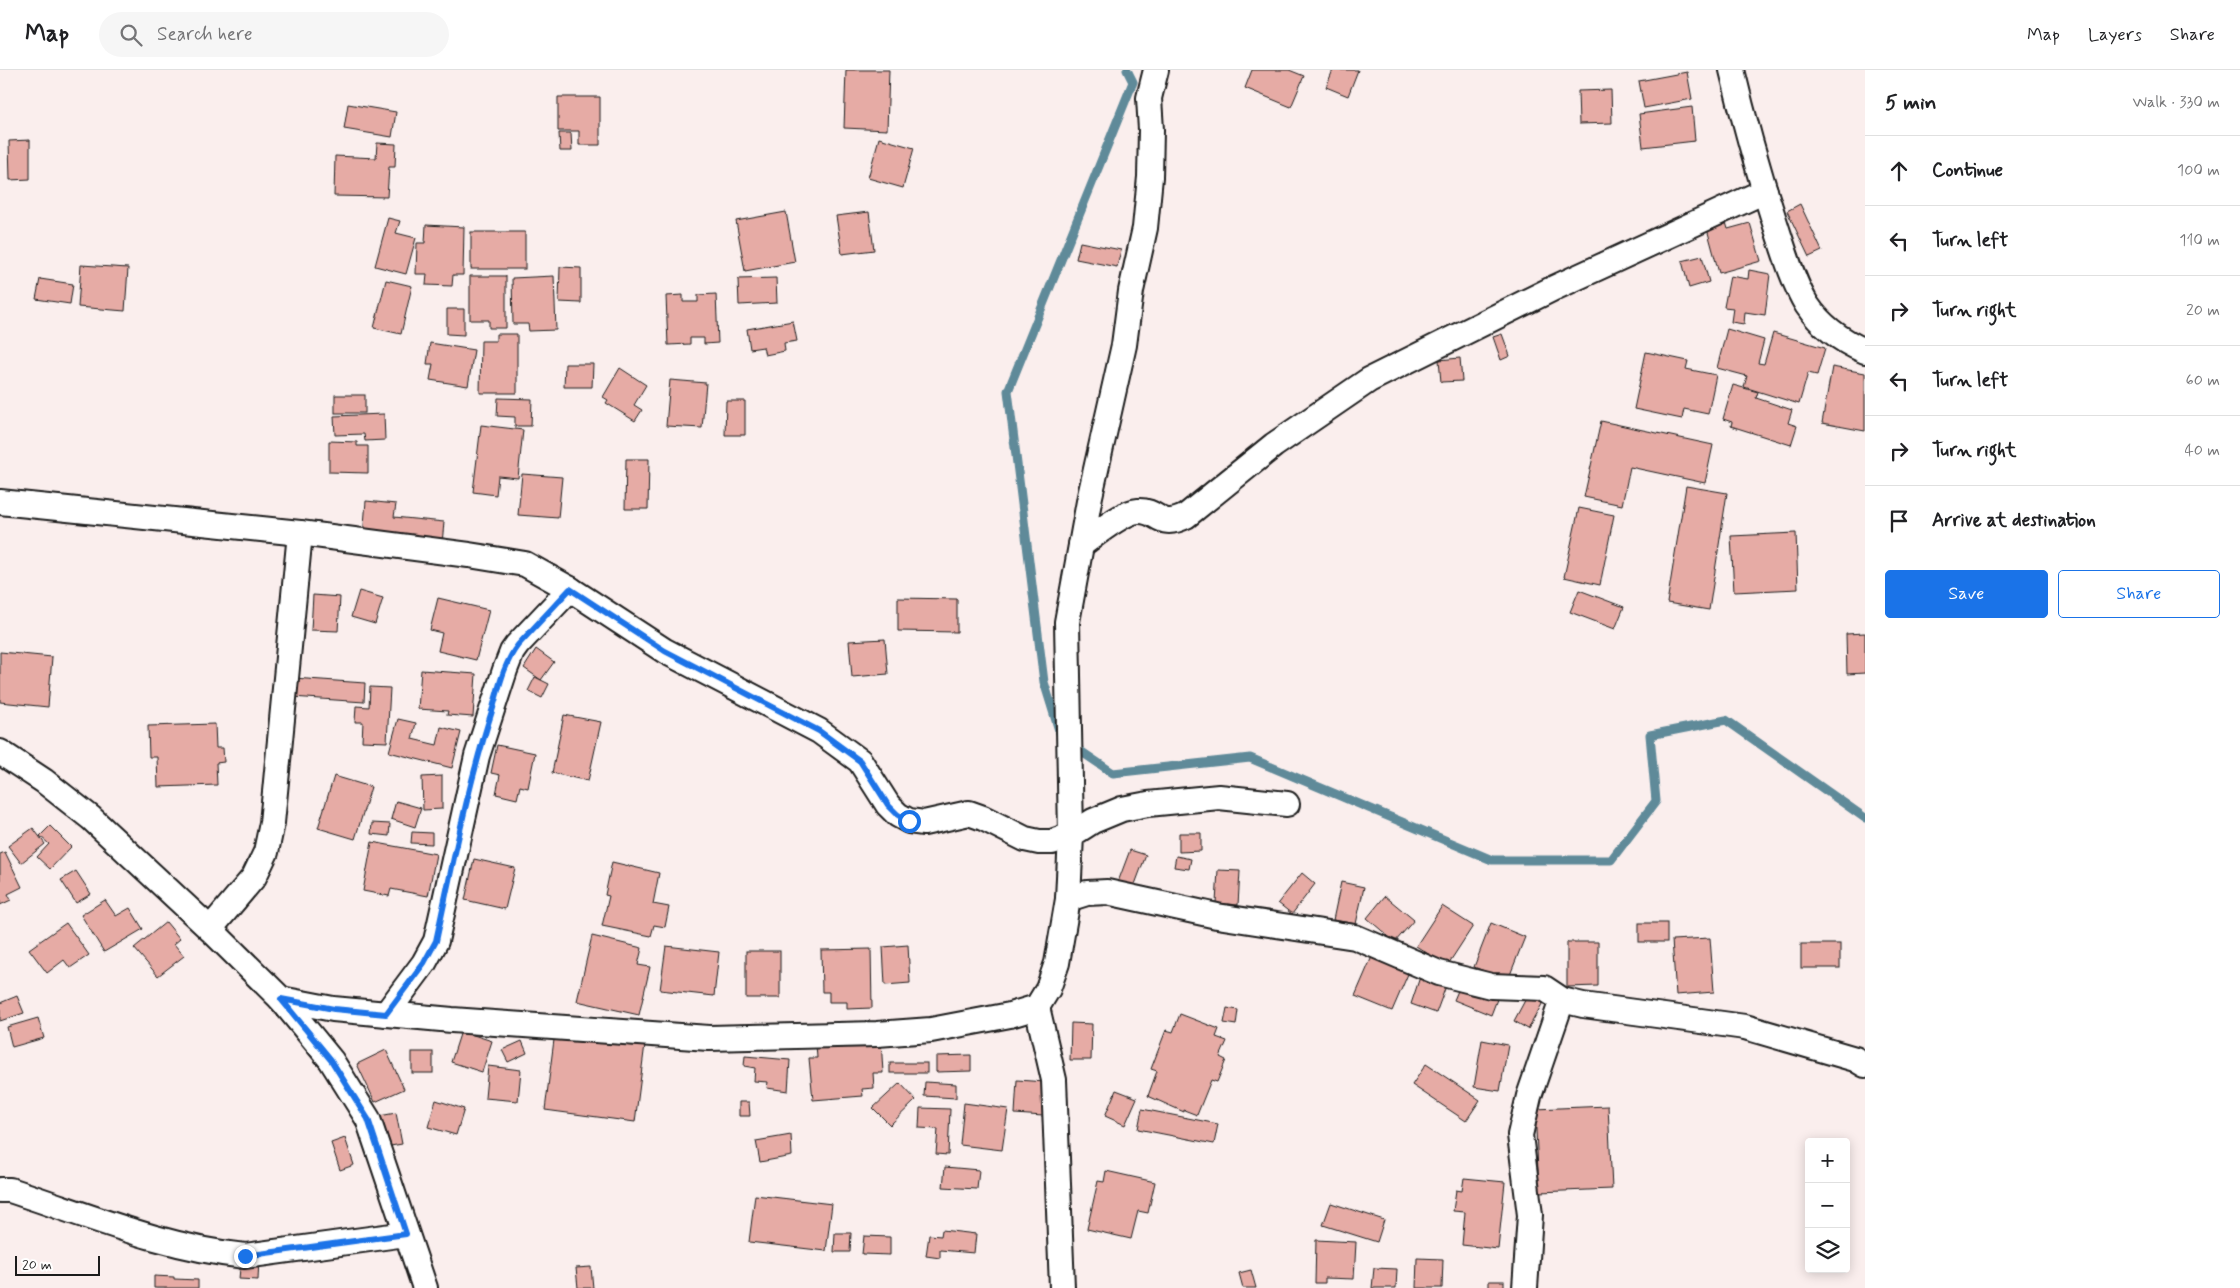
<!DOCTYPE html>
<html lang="en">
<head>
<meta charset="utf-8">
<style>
  body { margin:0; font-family:Mynerve,sans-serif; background:#f6f6f6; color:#202124 }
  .controls { position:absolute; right:15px; bottom:15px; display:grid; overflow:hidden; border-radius:5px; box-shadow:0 2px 12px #0003 }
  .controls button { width:45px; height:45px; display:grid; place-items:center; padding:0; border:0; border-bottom:1px solid #e0e0e0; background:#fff; color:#202124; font:25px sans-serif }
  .scale { position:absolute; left:15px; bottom:12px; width:85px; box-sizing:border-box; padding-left:5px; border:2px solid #1c1c1c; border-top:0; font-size:14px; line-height:18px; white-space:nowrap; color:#1c1c1c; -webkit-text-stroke:4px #fff; paint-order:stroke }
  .stop { position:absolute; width:15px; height:15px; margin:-11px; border:4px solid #1a73e8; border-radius:50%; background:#fff }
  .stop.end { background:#1a73e8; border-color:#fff; box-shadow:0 1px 5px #0008 }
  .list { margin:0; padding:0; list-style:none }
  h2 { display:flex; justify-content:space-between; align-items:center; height:65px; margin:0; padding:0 20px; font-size:21px }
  h2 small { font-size:16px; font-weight:400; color:#757577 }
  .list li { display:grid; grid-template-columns:32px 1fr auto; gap:15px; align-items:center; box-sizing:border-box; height:70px; padding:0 20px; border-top:1px solid #e0e0e0 }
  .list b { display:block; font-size:19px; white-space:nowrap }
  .list em { font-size:16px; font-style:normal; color:#757577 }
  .actions { display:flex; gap:10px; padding:15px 20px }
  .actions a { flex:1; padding:11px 0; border:1px solid #1a73e8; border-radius:5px; text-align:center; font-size:18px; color:#1a73e8 }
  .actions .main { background:#1a73e8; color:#fff }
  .icon { flex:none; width:28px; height:28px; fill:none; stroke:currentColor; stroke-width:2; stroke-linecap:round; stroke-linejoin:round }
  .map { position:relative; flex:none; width:1865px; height:1218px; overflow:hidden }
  header { display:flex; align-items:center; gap:30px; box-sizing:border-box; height:70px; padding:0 25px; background:#fff; border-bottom:1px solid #e0e0e0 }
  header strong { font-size:24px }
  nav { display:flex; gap:28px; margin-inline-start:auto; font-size:18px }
  .search { width:350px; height:45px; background:#f6f6f6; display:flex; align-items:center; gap:12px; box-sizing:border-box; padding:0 18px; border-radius:28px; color:#757577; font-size:19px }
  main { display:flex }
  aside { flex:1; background:#fff }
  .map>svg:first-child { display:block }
</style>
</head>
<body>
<header>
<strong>Map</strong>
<div class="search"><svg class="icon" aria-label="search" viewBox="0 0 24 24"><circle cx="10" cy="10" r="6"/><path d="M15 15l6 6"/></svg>Search here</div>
<nav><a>Map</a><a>Layers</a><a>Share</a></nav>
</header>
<main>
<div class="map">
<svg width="1865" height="1218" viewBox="0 0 1865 1218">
  <rect width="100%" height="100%" fill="#faeeed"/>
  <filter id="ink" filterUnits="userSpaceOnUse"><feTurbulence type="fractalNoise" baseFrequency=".02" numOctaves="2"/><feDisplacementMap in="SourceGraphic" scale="10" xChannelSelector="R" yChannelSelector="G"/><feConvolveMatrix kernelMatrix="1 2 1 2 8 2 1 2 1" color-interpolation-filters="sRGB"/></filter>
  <g filter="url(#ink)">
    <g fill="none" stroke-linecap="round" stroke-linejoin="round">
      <g stroke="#5f8a99" stroke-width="9">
        <polyline points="1061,667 1044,612 1008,321 1133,12 1127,0"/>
        <polyline points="1073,676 1113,703 1250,688 1492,790 1611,790 1656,731 1650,665 1726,650 1865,748"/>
      </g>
    </g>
    <g fill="#e6aba5" stroke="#1c1c1c">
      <polygon points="846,0 889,0 887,60 844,58"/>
      <polygon points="1252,0 1289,0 1304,6 1291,37 1245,18"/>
      <polygon points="1333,0 1358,0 1348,26 1326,17"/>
      <polygon points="1687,2 1692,29 1644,38 1639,11"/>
      <polygon points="1611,20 1612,53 1579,54 1578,21"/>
      <polygon points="558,27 600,27 600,75 579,75 579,61 558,61"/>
      <polygon points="348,34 396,42 392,67 344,59"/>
      <polygon points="1692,37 1695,71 1643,77 1639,44"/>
      <polygon points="559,63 571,63 572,81 560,81"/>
      <polygon points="879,68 914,78 903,118 868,108"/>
      <polygon points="30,70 30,109 10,110 9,71"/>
      <polygon points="377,73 396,74 395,97 389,97 387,127 334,126 335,86 376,88"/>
      <polygon points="1800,134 1822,181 1809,187 1787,141"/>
      <polygon points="786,142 795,192 745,201 736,151"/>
      <polygon points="869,142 874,180 842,184 836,146"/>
      <polygon points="388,148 400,151 396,163 416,168 406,204 375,196"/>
      <polygon points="1725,149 1728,159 1750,153 1761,191 1719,203 1706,155"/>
      <polygon points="426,155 464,157 463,205 453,205 452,216 426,215 427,204 416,204 417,173 425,173"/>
      <rect x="471" y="162" width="54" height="37"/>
      <polygon points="1080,172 1121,180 1117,197 1076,189"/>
      <polygon points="1702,186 1709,212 1689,218 1682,191"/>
      <polygon points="81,195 128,198 125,241 78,237"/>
      <polygon points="560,197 581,198 581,233 559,232"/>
      <polygon points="1749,200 1770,204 1765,245 1745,242 1744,254 1731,252 1733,238 1724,237 1730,206 1748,209"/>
      <polygon points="470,206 506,206 506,258 489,258 489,250 470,250"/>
      <polygon points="554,206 556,260 529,261 528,254 513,254 512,208"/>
      <polygon points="776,208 777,233 739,235 738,209"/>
      <polygon points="40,209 73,214 70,234 36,229"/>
      <polygon points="386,210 412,216 401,264 374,258"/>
      <polygon points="716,224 718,273 704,274 704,268 690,268 690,274 668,275 666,226 683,225 683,232 698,232 698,225"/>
      <polygon points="447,239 464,239 464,265 447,264"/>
      <polygon points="793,251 797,271 784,273 785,281 765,285 763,277 750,279 747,259"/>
      <polygon points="1727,259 1764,270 1758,293 1764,294 1773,263 1825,278 1817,305 1808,303 1799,334 1744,317 1747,306 1717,298"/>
      <polygon points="496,264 517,264 517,323 480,323 481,271 496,271"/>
      <polygon points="1502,264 1510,286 1501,290 1493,267"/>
      <polygon points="430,273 474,280 468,316 430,310 433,294 427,294"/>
      <polygon points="1646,282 1688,291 1686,299 1716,305 1708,344 1684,339 1682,349 1634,339"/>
      <polygon points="1460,288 1462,311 1441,312 1439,290"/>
      <polygon points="565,294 593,294 592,317 564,317"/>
      <polygon points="1832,297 1865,303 1865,361 1822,353"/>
      <polygon points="620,298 646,315 634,335 642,340 635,351 606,333 608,330 603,327"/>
      <polygon points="670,310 706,313 702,358 666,356"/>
      <polygon points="1733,315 1758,322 1756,328 1792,340 1788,353 1797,356 1791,375 1731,356 1732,352 1723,349"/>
      <rect x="335" y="325" width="30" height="18"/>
      <polygon points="498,328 532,329 531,356 515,356 515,347 497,346"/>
      <polygon points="726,331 745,331 745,365 725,365"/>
      <polygon points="384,344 385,370 365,371 364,364 335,365 334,346"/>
      <polygon points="1601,351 1713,375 1705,413 1630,397 1622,435 1584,427"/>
      <polygon points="481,355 523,360 518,408 498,406 496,425 473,422"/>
      <polygon points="329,371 357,372 357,376 368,376 368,403 329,402"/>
      <polygon points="626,389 649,389 648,439 625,439"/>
      <polygon points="522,404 562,407 558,448 518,445"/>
      <polygon points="1686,416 1727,423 1709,540 1667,533"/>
      <polygon points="366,431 396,434 394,447 444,452 442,474 363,467"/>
      <polygon points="1579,438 1614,445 1600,515 1564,507"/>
      <polygon points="1796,463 1798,519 1734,522 1731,466"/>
      <polygon points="1579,520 1624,537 1615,559 1570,542"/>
      <polygon points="359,521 383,528 375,554 351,547"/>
      <polygon points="313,525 340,527 338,561 311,560"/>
      <polygon points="438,528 489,540 476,590 438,581 442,563 430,560"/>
      <polygon points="898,528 957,529 957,562 898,561"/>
      <polygon points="1865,563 1865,603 1847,604 1846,564"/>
      <polygon points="885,569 888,604 852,607 849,571"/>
      <polygon points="536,579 554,592 541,610 524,598"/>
      <polygon points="0,582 52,587 48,637 0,632"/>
      <polygon points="421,600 476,604 473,647 447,645 448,641 418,639"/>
      <polygon points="535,607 549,614 542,628 528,621"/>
      <polygon points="293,608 365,613 364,632 292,627"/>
      <polygon points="370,617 390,618 387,672 362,671 363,652 355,652 356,636 369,637"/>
      <polygon points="564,645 601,652 588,711 552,703"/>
      <polygon points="398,649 416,653 412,669 437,675 441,657 461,662 452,698 389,682"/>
      <polygon points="215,654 216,678 223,678 224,692 216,693 217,715 158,717 157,687 149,687 148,656"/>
      <polygon points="497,675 535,683 528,718 520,716 517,729 496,724 500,705 491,703"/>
      <polygon points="334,706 371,717 355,769 318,758"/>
      <polygon points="442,706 442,739 423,740 422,707"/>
      <polygon points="396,731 421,738 415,757 391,749"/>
      <polygon points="372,753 390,754 389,766 371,764"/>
      <polygon points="50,756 71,777 50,799 37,787 49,774 40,766"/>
      <polygon points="33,758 45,774 21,793 8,776"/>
      <polygon points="412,762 432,763 432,774 411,773"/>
      <polygon points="1179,763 1201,763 1201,781 1179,782"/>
      <polygon points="372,772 436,784 428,826 391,819 389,826 363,821"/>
      <polygon points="1130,780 1146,785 1134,817 1118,812"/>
      <polygon points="5,782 22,817 8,824 11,830 0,835 0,784"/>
      <polygon points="1176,786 1191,789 1189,799 1174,797"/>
      <polygon points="474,789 515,798 505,839 465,830"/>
      <polygon points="612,792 659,803 653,834 669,837 665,857 654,855 651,866 602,856 609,826 605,825"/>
      <polygon points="1218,800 1240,801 1238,835 1216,833"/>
      <polygon points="76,801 91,824 76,833 61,810"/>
      <polygon points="1302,803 1315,814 1292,844 1278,833"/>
      <polygon points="1341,812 1364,817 1356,854 1333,850"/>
      <polygon points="1385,826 1414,850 1395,872 1367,848"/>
      <polygon points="105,830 116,846 130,838 143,859 104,882 81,845"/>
      <polygon points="1442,836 1473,856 1447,896 1416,876"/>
      <polygon points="166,852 180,869 174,874 184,886 158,906 134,878"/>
      <polygon points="66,853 89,885 70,898 64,890 47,903 29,879"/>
      <polygon points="1491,853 1525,867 1508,910 1474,897"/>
      <rect x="1639" y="853" width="28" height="19"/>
      <polygon points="592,866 642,878 638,895 650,897 639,945 577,931"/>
      <polygon points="1710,868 1714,922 1676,925 1672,870"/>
      <polygon points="1567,872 1598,872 1598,916 1567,917"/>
      <rect x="1801" y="874" width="39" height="24"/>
      <polygon points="908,875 910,913 885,915 883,877"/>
      <polygon points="666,876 719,882 714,926 660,920"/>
      <polygon points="871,879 872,938 847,939 847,932 829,932 829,922 822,922 821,880"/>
      <rect x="746" y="881" width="34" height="47"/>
      <polygon points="1374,882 1411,897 1392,941 1355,926"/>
      <polygon points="1420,907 1446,916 1436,943 1411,934"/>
      <polygon points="1463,909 1499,924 1491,945 1454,930"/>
      <polygon points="1531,919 1546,927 1528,959 1514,951"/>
      <polygon points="17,926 24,943 0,951 0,933"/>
      <polygon points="1227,938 1238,940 1236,955 1224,953"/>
      <polygon points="1180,944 1219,959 1216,967 1227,971 1220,987 1226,990 1217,1012 1211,1010 1197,1045 1184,1040 1184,1042 1148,1026 1157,1001 1151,999 1166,960 1173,962"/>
      <polygon points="38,948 44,968 12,977 7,957"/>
      <polygon points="1071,953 1092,954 1091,990 1070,990"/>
      <polygon points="461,961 492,971 482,1002 451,992"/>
      <polygon points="555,962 645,974 635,1052 545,1040"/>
      <polygon points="881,969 883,1003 873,1003 874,1018 862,1019 863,1026 813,1030 809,988 817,988 816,974"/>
      <polygon points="1482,970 1508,975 1500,1021 1474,1017"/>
      <polygon points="522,971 527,983 508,992 502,980"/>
      <polygon points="386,980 404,1019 375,1032 357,994"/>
      <rect x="412" y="982" width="21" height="21"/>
      <polygon points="971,985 971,1001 936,1002 936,986"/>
      <polygon points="745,986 790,990 788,1021 767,1018 768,1012 754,1011 755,998 744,996"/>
      <rect x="890" y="993" width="37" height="10"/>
      <polygon points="1426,994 1480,1030 1466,1051 1412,1015"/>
      <polygon points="488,996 521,1000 518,1031 485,1028"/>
      <polygon points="1017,1010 1045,1012 1043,1046 1015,1044"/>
      <polygon points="925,1012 956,1014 956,1028 924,1026"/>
      <polygon points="900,1013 916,1030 890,1055 873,1038"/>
      <polygon points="1116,1020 1137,1028 1125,1055 1105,1046"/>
      <polygon points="436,1030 464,1039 456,1065 428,1057"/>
      <polygon points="739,1032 749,1032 750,1046 739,1046"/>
      <polygon points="964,1033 1008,1039 1002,1080 960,1075"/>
      <polygon points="1608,1036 1612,1119 1539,1122 1535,1039"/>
      <polygon points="920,1038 950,1039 948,1085 936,1084 938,1059 919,1058"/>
      <polygon points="1142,1039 1218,1054 1214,1074 1138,1059"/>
      <polygon points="396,1043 402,1074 385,1077 379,1046"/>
      <polygon points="791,1065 792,1086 760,1092 756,1071"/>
      <polygon points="345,1068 354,1095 340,1100 331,1073"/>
      <polygon points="945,1097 979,1100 977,1119 943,1117"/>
      <polygon points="1106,1101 1155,1112 1148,1143 1138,1141 1131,1169 1087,1159 1098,1111 1104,1112"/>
      <polygon points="1464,1108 1505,1112 1498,1179 1462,1175 1465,1142 1453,1141 1456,1120 1462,1121"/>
      <polygon points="755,1125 832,1134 826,1181 749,1172"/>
      <polygon points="1331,1133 1384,1150 1377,1172 1323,1155"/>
      <polygon points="942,1160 976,1164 974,1183 940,1180 940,1188 926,1186 929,1165 941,1166"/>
      <polygon points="835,1163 851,1163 850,1182 834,1182"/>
      <polygon points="864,1166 890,1167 890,1185 862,1184"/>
      <polygon points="1316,1170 1356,1172 1354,1209 1325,1208 1325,1213 1315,1213"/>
      <polygon points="241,1188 259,1189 258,1210 239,1209"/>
      <polygon points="1417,1188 1443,1189 1442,1218 1416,1218"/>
      <polygon points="591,1197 593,1218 578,1218 576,1198"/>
      <polygon points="1374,1198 1397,1199 1396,1218 1372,1218"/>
      <polygon points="1251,1200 1256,1218 1243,1218 1239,1203"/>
      <polygon points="154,1206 174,1207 174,1209 198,1210 198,1218 154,1218"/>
      <rect x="1489" y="1211" width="15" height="7"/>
    </g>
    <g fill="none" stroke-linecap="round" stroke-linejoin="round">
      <g stroke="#1c1c1c" stroke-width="28">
        <g id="minor">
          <path d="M1732,0c12,51 26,100 42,150 8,24 19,63 33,85 14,21 35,36 58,46"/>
          <polyline points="0,432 300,463 469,485 525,494 570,519 665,581 819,661 860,691 888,735 898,745 909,751 924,753 969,743 983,748 1025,769 1039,772 1052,772 1071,765 1093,751 1122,739 1148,734 1219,727 1287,734"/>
          <path d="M1081,475c14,-10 41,-33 57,-34 22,-1 20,19 48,5l88,-71 95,-65 185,-92 211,-97"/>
          <polyline points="0,682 44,711 91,748 210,859 281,929 331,990 368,1049 425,1218"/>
          <polyline points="1068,829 1087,823 1107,822 1217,846 1355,867 1439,903 1491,916 1544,918 1562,930 1583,935 1745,957 1855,989 1865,995"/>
          <polyline points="210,859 254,807 266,782 272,753 300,463"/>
          <polyline points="281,929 333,939 452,950 709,968 877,964 931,960 1010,945 1037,937 1048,919 1057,893 1068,829 1071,765 1067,552 1090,426 1124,275 1131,221 1145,158 1150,107 1151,60 1149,28 1156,0"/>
          <polyline points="1037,937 1054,1010 1062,1218"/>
          <polyline points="386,944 424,893 436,871 477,686 505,600 512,582 517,575 570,519"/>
          <path d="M0,1120h10c77,25 155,58 235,66l161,-22"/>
          <polyline points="1525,1218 1530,1145 1520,1065 1529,1026 1562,930"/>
        </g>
      </g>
      <use href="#minor" stroke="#fff" stroke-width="24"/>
    </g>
  </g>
  <g fill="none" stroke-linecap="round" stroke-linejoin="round" filter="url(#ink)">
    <path stroke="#1a73e8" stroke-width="6" d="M245,1186l161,-22 -38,-115 -37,-59 -50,-61 53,10 52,5 38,-51 12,-22c17,-78 32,-157 57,-233 6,-21 11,-45 25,-63l52,-56 95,62 154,80 41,30 28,44 10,10 11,6"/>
  </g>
</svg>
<div class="controls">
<button>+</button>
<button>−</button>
<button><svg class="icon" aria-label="layers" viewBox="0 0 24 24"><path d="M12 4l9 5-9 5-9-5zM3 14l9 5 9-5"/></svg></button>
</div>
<div class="scale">20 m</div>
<div class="stop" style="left:909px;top:751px"></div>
<div class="stop end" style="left:245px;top:1186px"></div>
</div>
<aside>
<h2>5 min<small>Walk · 330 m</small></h2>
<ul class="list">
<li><svg class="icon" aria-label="ahead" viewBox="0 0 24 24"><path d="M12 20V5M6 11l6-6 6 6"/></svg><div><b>Continue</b></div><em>100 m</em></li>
<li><svg class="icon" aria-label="left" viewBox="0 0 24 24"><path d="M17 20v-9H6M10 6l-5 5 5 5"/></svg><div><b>Turn left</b></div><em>110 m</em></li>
<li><svg class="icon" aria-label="right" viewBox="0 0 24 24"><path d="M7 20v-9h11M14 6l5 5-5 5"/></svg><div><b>Turn right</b></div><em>20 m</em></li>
<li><svg class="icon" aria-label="left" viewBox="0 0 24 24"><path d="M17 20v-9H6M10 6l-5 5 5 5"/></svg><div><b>Turn left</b></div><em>60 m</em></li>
<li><svg class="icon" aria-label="right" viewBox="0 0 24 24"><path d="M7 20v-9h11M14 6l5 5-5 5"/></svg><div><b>Turn right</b></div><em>40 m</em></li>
<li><svg class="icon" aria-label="arrive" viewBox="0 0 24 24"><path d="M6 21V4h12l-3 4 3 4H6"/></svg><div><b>Arrive at destination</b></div></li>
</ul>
<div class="actions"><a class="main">Save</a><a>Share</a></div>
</aside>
</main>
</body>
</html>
